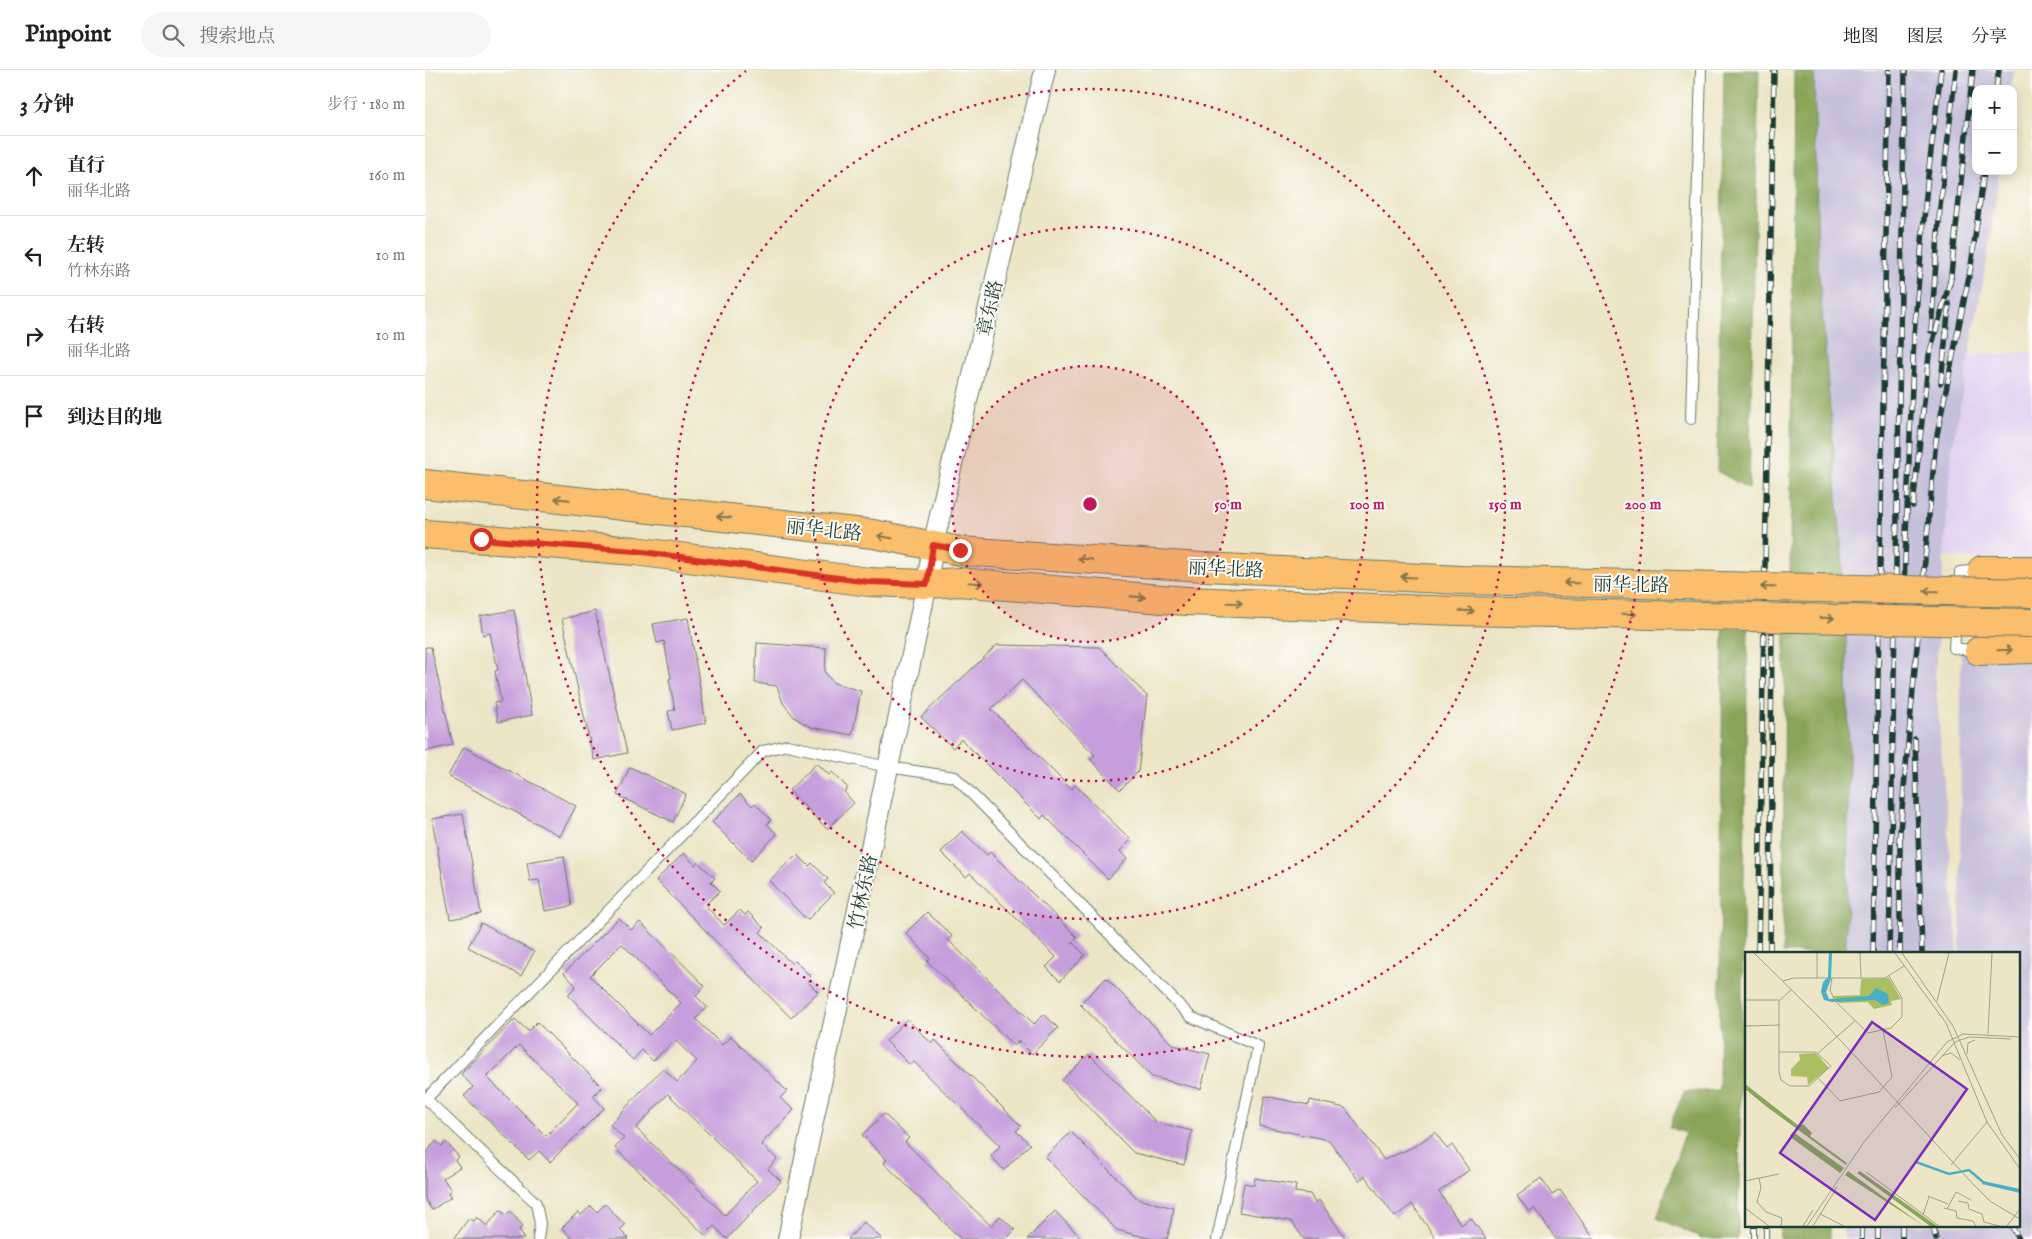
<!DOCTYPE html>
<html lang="zh">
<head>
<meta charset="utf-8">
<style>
  body { margin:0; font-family:"IM FELL English","Noto Serif SC",serif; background:#f6f6f6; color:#202124 }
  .controls { position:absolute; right:15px; top:15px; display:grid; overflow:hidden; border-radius:10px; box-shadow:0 2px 12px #0003 }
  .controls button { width:45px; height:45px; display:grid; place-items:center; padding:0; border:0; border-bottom:1px solid #e0e0e0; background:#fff; color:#202124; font:25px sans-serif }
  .stop { position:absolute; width:15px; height:15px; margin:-11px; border:4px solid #d93025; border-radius:50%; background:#fff }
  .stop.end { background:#d93025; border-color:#fff; box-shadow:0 1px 5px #0008 }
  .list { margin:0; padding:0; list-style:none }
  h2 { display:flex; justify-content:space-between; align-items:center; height:65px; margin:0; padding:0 20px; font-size:21px }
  h2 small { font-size:16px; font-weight:400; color:#757577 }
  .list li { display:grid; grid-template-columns:32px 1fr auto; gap:15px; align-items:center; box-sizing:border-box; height:80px; padding:0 20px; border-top:1px solid #e0e0e0 }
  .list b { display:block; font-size:19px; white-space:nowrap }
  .list p { margin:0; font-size:16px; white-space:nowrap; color:#757577 }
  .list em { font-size:16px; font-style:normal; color:#757577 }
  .icon { flex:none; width:28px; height:28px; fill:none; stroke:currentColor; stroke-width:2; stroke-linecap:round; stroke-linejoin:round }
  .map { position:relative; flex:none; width:1607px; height:1169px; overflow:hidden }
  header { display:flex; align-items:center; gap:30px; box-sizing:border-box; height:70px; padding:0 25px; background:#fff; border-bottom:1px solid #e0e0e0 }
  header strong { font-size:24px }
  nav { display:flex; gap:28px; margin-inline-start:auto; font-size:18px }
  .search { width:350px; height:45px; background:#f6f6f6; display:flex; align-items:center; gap:12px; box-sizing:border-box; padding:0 18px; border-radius:28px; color:#757577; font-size:19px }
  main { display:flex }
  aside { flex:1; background:#fff }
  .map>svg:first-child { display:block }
</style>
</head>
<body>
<header>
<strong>Pinpoint</strong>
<div class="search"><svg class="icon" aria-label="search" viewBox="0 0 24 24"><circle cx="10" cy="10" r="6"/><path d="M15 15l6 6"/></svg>搜索地点</div>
<nav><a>地图</a><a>图层</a><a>分享</a></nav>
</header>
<main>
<aside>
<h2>3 分钟<small>步行 · 180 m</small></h2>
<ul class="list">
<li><svg class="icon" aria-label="ahead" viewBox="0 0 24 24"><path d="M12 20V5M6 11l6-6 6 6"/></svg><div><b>直行</b><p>丽华北路</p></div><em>160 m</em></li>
<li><svg class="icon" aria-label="left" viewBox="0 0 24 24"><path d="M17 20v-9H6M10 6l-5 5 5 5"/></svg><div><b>左转</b><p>竹林东路</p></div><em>10 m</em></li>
<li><svg class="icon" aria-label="right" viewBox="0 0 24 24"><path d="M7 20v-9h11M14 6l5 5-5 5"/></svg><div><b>右转</b><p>丽华北路</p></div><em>10 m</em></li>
<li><svg class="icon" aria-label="arrive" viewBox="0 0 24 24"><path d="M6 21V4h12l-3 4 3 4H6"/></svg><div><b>到达目的地</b></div></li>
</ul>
</aside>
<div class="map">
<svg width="1607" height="1169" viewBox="0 0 1607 1169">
  <rect width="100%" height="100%" fill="#fdfcf7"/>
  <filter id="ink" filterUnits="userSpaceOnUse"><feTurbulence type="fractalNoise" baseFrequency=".02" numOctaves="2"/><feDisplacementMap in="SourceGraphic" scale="10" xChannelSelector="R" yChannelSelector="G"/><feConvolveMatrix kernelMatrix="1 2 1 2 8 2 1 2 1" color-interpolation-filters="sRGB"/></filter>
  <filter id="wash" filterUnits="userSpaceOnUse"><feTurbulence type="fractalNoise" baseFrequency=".0096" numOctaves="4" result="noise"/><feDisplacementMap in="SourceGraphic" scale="20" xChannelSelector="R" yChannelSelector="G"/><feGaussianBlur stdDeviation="1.12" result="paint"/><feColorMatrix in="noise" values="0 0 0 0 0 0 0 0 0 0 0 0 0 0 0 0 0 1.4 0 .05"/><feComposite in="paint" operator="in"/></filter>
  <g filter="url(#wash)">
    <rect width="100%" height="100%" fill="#ece5c6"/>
    <polygon fill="#e3d3f2" points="1607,282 1607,490 1519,487 1527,379 1544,286"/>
    <g fill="#c6c0da">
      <polygon points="1389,0 1590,0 1585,19 1551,19 1551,101 1574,101 1566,167 1527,379 1510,606 1533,883 1421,883 1424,684 1421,559 1417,486 1393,193"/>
      <polygon points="1536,573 1607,578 1607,1169 1419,1169 1418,1155 1593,1155 1593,883 1535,883"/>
    </g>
    <g fill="#89a558" stroke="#547146">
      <polygon points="1299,0 1334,0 1324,419 1292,401"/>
      <polygon points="1369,0 1389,0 1393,193 1417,486 1417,505 1365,504"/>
      <polygon points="1298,558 1323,558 1313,1169 1275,1169 1275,1167 1232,1148 1260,1063 1244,1057 1259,1022 1294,1020"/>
      <polygon points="1360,559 1421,559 1424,684 1421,883 1358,883"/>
      <rect x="1355" y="1155" width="50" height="14"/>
    </g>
    <g id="blocks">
      <g fill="#c69edc" fill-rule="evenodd">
        <polygon points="89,540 107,645 73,652 69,633 76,632 70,601 73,600 65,563 58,565 55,546"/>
        <polygon points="170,541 202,683 169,690 137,549"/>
        <polygon points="263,548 281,653 247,660 243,641 250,640 244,609 246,608 239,571 232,573 228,554"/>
        <polygon points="332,573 401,578 400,603 409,613 436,621 427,665 386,657 370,648 358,633 352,616 330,613"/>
        <polygon points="572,575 674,577 722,626 713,702 695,720 665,689 670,685 597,610 566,639 646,719 650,715 706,770 695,781 702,789 683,809 619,745 616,749 536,669 528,678 496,647"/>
        <polygon points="0,577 6,577 28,675 0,681"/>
        <polygon points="39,677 151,736 135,766 23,706"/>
        <polygon points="392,693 404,705 407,702 423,718 419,722 429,733 402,759 364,720"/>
        <polygon points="205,697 261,724 248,752 192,725"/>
        <polygon points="315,724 327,736 330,733 346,750 342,754 352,764 326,791 287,752"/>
        <polygon points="38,744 56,844 25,849 7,749"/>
        <polygon points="537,761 562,785 565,782 652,867 647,872 660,885 635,911 621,897 631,887 545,803 541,807 516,782"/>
        <polygon points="259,783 270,795 273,792 290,808 286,812 295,821 280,835 299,855 315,840 320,845 323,842 339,858 335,862 367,894 370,891 386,907 382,911 393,922 366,948 231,810"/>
        <polygon points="372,784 384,796 387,793 403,809 399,813 409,823 382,850 344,811"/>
        <polygon points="139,786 147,836 120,841 114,810 105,811 102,792"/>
        <polygon points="502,842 527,866 523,870 609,954 619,944 633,958 607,984 594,971 589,976 502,891 505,888 481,863"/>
        <path d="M194,848l12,12 9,-8 65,64 -9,10 11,11 -11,12 26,26 9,-9 56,55 -7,7 14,12 -33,34 16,15 -9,10 13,12 -54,58 -13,-13 -9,9 -90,-87 9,-10 -14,-13 30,-33 23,-24 14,14 20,-21 -22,-21 -22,21 -11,-11 -9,10 -65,-65 8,-9 -12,-13zM197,874l59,59 -32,32 -59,-59zM243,1024l89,87 -32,34 -89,-87z"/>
        <polygon points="56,853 109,882 96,906 43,877"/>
        <polygon points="681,908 748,975 785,984 776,1019 727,1007 655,934"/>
        <path d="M90,949l13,12 9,-9 65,65 -9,9 11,12 -54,54 -11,-11 -10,9 -65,-64 9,-9 -12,-13zM94,975l59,58 -32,33 -59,-59z"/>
        <polygon points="482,949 507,974 510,970 596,1056 591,1061 605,1074 579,1100 566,1086 575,1076 489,992 485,995 461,971"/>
        <polygon points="664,984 731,1052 767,1061 759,1095 709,1083 637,1010"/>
        <polygon points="840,1026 884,1035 885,1030 920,1038 959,1090 990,1076 1010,1062 1022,1079 1027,1075 1044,1100 1014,1122 1036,1155 1046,1148 1061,1169 1011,1169 987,1134 970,1147 940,1106 934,1111 904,1070 834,1056"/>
        <polygon points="459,1044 484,1068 480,1072 566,1156 575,1146 590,1160 581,1169 536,1169 459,1093 462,1090 437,1065"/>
        <polygon points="646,1062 713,1129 749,1138 742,1169 727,1169 692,1160 620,1087"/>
        <polygon points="11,1071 17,1076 21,1072 34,1087 30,1090 35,1097 18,1108 26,1120 23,1123 26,1127 7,1140 0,1129 0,1084"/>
        <polygon points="830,1108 871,1115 870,1122 885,1124 890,1133 894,1130 921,1169 879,1169 866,1151 814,1142 819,1113 829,1115"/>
        <polygon points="1116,1108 1127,1125 1135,1120 1169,1169 1131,1169 1109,1138 1104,1142 1092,1125"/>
        <polygon points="180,1134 200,1155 195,1160 204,1169 147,1169 137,1158 153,1142 156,1145 166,1136 172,1142"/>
        <polygon points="75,1140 81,1145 85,1141 98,1156 94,1159 100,1169 29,1169 44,1148 49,1151 52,1147 62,1156"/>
        <polygon points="630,1141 657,1169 602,1169"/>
        <polygon points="439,1152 457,1169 423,1169"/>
      </g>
    </g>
  </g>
  <g filter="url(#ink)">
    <use href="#blocks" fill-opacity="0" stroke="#677867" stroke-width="1"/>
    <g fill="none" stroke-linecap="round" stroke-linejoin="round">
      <g stroke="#677867" stroke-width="12">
        <g id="service">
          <polyline points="1266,349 1276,0"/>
          <polyline points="1553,581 1529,578 1535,502 1556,500"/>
          <polyline points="0,1028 111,1133 115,1154 113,1169"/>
          <polyline points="1,1029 338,681 362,675 463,697 530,707 766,947 833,976 792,1169"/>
        </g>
      </g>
      <g stroke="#677867" stroke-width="22">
        <polyline id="minor" points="363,1169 502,514 508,475 620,0"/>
      </g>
      <g stroke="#677867" stroke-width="30">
        <g id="primary">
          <polyline points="0,414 448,464 535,481 761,496"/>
          <polyline points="0,464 210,481 444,512 502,514 534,512 761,531"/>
          <polyline points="1557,500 1607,500"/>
          <polyline points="1554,581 1607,579"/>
        </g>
      </g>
      <use href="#service" stroke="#fff" stroke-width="10"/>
      <use href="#minor" stroke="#fff" stroke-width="20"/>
      <use href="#primary" stroke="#fabe6d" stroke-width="28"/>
      <g stroke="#1f3d34" stroke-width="5.5">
        <g id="rail">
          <polyline points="1571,19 1574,0"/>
          <polyline points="1525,214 1548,0"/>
          <polyline points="1506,261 1515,137 1531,0"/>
          <polyline points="1516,313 1524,234"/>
          <polyline points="1488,436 1504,285 1526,208"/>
          <polyline points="1479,516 1489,265 1502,114 1516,0"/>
          <polyline points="1490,669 1497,883"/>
          <polyline points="1475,765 1475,883"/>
          <polyline points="1474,772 1511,370 1546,196 1559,101"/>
          <polyline points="1333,883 1349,0"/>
          <polyline points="1345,883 1347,537"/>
          <polyline points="1448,883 1464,0"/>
          <polyline points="1464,883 1480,0"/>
          <polyline points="1477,1155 1477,1169"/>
          <polyline points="1508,1155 1511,1169"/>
          <polyline points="1586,1155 1594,1169"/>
          <polyline points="1329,1169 1329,1155"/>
          <polyline points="1341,1169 1341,1155"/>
          <polyline points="1437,1169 1437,1155"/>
          <polyline points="1453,1169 1453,1155"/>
        </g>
      </g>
      <use href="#rail" stroke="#fdfcf7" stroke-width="4" stroke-dasharray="11" stroke-linecap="butt"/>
      <g stroke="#677867" stroke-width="30" stroke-linecap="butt">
        <g id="primary-bridge">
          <polyline points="761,496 1036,510 1607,523"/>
          <polyline points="761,531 1033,541 1607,553"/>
        </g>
      </g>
      <use href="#primary-bridge" stroke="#fabe6d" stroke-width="28"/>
    </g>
    <defs><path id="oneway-shaft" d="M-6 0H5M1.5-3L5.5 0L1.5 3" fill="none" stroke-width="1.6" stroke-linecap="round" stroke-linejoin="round" transform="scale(1.25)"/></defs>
    <g stroke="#82774e">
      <use href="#oneway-shaft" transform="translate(137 429) rotate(-174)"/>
      <use href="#oneway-shaft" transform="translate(299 447) rotate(-174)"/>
      <use href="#oneway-shaft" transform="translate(460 467) rotate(-170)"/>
      <use href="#oneway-shaft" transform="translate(660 489) rotate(-176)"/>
      <use href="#oneway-shaft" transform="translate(983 507) rotate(-177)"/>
      <use href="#oneway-shaft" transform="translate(551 513) rotate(5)"/>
      <use href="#oneway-shaft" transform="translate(1146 513) rotate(-179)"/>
      <use href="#oneway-shaft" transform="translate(1343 517) rotate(-179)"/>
      <use href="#oneway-shaft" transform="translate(1506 521) rotate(-179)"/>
      <use href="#oneway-shaft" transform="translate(713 527) rotate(5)"/>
      <use href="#oneway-shaft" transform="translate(810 533) rotate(2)"/>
      <use href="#oneway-shaft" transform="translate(1042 541) rotate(1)"/>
      <use href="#oneway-shaft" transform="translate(1204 544) rotate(1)"/>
      <use href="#oneway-shaft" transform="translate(1402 548) rotate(1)"/>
      <use href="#oneway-shaft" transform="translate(1580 580) rotate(-2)"/>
    </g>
  </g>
  <g fill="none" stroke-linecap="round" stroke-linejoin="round" filter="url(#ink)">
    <polyline stroke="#d93025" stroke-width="6" points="56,469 210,481 444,512 502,514 508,475 535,480"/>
  </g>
  <circle cx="665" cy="434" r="138" fill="#c2185b" fill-opacity=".12"/>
  <g fill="none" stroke="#c2185b" stroke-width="2.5" stroke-dasharray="2.5 5">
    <circle cx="665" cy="434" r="138"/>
    <circle cx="665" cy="434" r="277"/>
    <circle cx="665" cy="434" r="415"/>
    <path d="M1009 1A553 553 0 1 1 321 1"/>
  </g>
  <g text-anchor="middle" stroke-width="4" stroke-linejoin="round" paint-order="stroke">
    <g font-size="19" fill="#1f3d34" stroke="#fdfcf7">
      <text transform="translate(564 238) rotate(-77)" y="7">章东路</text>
      <text transform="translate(399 459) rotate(6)" y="7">丽华北路</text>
      <text transform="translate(801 498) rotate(3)" y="7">丽华北路</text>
      <text transform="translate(1206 514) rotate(1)" y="7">丽华北路</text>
      <text transform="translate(437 822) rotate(-78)" y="7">竹林东路</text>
    </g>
  </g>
  <g transform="translate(1320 882)">
    <rect width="275" height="275" fill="#ece5c6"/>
    <path d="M144,26l12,21 -10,2 1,4 -18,4 -6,-7 -29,1 -6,-7 27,-1 1,-16zM71,101l13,15 -21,17 -1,-8 -16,-1v-7l9,-9 -1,-6z" fill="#acbe62"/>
    <path d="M0,132l54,42 4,-2 9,9 -2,3 37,27 -1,2 -79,-58 -22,-18zM48,180l51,36 -4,5 -47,-34 -3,-3zM103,219l41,30 35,25 -79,-51zM115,219l77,55h-7l-73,-53z" fill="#89a558"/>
    <path d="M84,1h3l-1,26 -5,13 3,7 40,-3 7,-8 12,6 1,9 -6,2 -8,-5 -43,2 -8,-2 -3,-8 2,-10 5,-5zM238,229l37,8v4l-38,-9z" fill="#48afc7"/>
    <path fill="none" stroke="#48afc7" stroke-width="2.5" d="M171,210l33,12 20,-4 14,12"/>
    <path fill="none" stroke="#9aa28c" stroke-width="1" d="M9,1l64,63 155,168 17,17 30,18M115,1l1,25M150,1l51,70 41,99 33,47M157,1l51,73 49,109 18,24M72,26v-25M87,26l-2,12 5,11 33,32 23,-5 11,-11v-19l-13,-22M38,29l11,-3h91l19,-12M0,48h34M192,49l12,-48M0,74l34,-1M243,82l4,-81M34,100h37l15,14 -22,20h-19l-9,-6 -2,-8v-71l12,-11M73,101l37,-32M222,102l1,-11 7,-3M197,104l9,-3 9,7M74,127l21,22 39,-9 13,-15 -9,-47M150,156l60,-66 14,-5 42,2M206,213l36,-43M121,220l73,54M14,226l2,10 -4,14 9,10 16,6 -1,8M0,229l34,-7M183,244l20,8M213,249l10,2 1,6 13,5 2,8 15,4M0,256l24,18M199,256l12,3 1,7 16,3 3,5M202,257l9,-17 15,8M75,262l24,12M178,263l6,-18M58,274l10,-16M62,274l57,-84 83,-100 16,-8 57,3M68,274l24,-39M262,274l13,-17"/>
    <path fill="#7b2cbf" fill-opacity="0.15" stroke="#7b2cbf" stroke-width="2.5" d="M127,70l95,67 -92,131 -95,-67z"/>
    <rect width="275" height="275" fill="none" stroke="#1f3d34" stroke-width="2.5"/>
  </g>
  <circle cx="665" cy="434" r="8" fill="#c2185b" stroke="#fdfcf7" stroke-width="2.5"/>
  <g font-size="15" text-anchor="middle" font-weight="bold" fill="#c2185b" stroke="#fdfcf7" stroke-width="4" stroke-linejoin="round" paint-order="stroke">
    <text x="803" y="439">50 m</text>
    <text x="942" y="439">100 m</text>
    <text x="1080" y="439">150 m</text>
    <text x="1218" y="439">200 m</text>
  </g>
</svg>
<div class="controls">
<button>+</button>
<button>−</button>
</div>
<div class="stop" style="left:56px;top:469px"></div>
<div class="stop end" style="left:535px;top:480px"></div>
</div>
</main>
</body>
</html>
